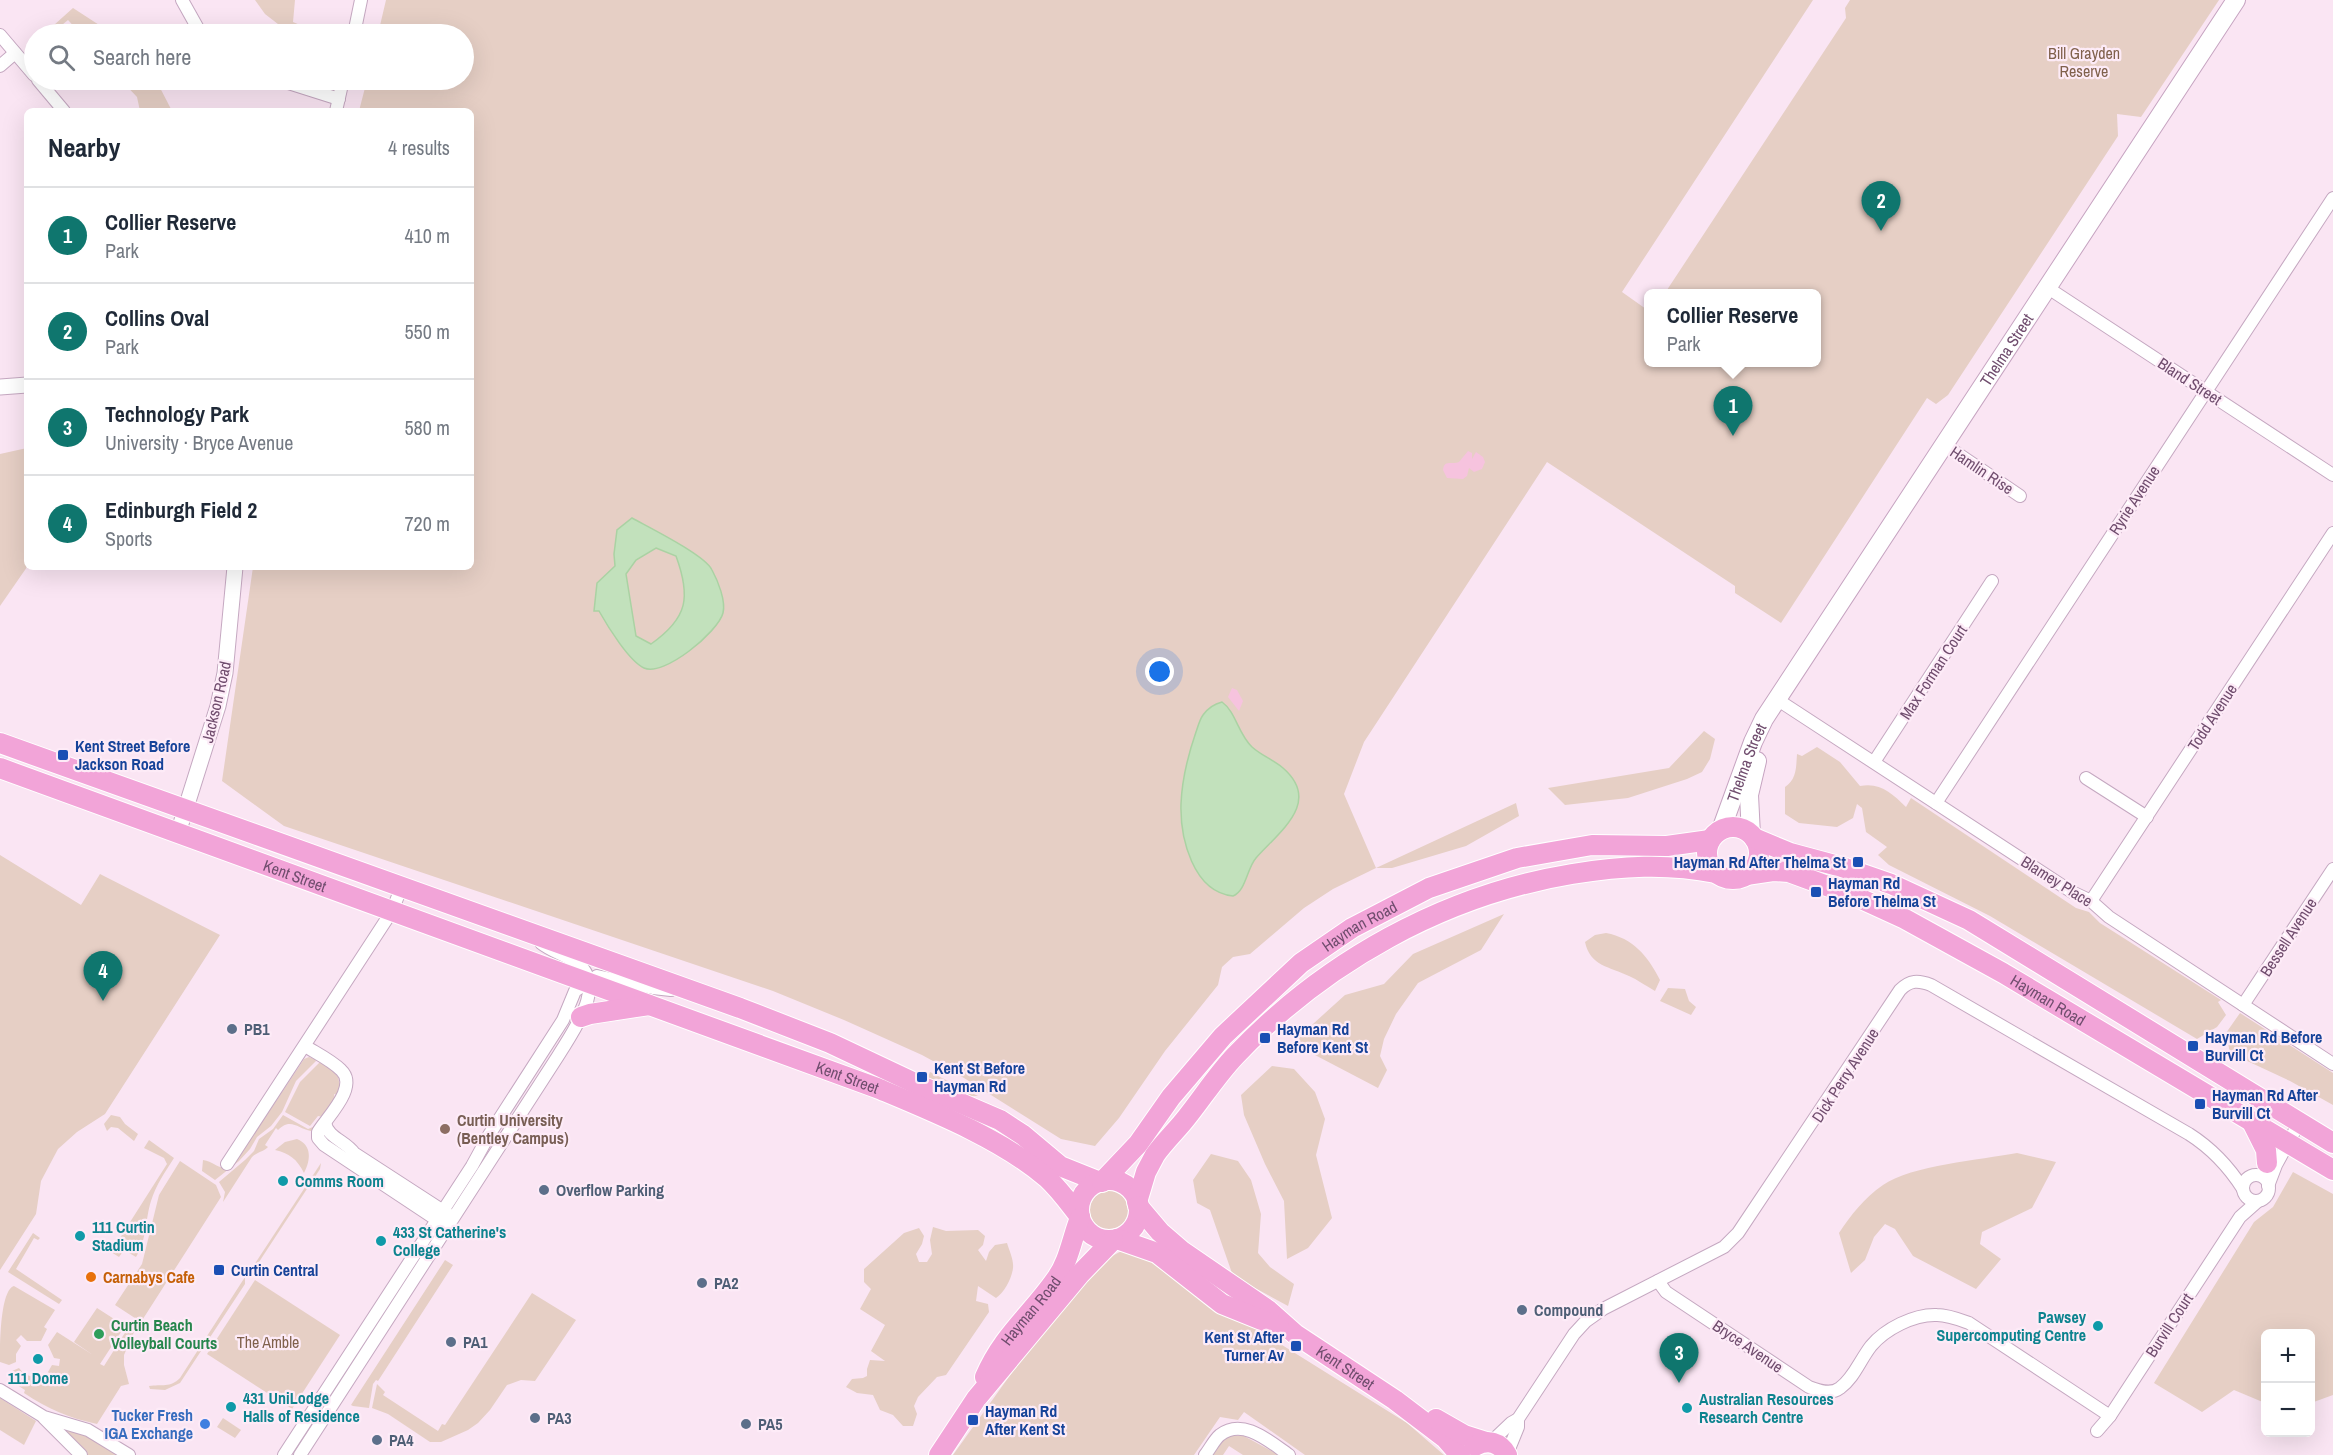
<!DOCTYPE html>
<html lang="en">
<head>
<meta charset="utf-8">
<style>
  body { margin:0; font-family:"Archivo Narrow",sans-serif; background:#f6f6f7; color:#1f2937 }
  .controls { position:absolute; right:18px; bottom:18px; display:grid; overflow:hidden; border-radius:9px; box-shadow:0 6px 24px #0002 }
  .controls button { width:54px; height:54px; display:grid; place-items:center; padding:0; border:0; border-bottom:2px solid #e0e1e3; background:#fff; color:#1f2937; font:30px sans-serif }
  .you { position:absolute; left:1160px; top:672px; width:21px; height:21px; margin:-15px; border:4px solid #fff; border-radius:50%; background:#1a73e8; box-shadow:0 0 0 9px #1a73e833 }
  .badge { display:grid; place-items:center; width:39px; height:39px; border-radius:50%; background:#0f766e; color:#fff; font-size:20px; font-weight:700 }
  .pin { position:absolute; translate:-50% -50px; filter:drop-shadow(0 2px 3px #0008) }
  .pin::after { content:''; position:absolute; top:32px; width:21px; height:18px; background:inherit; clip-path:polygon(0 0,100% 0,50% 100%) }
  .popup { position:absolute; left:1644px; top:289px; width:177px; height:78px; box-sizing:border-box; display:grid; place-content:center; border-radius:9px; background:#fff; filter:drop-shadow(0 2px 4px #0005); font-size:20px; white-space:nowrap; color:#747a83 }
  .popup b { font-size:22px; color:#1f2937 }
  .popup::after { content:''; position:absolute; left:50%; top:100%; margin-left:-12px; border:12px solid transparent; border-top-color:#fff }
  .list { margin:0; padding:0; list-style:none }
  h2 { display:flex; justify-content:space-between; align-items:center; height:78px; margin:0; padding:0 24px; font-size:26px }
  h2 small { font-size:20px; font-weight:400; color:#747a83 }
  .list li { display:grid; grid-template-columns:39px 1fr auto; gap:18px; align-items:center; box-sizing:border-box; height:96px; padding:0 24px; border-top:2px solid #e0e1e3 }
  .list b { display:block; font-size:22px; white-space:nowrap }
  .list p { margin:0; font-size:20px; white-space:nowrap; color:#747a83 }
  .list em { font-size:20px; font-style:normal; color:#747a83 }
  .icon { flex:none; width:33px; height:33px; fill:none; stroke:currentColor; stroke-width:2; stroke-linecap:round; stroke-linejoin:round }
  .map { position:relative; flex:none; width:2333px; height:1455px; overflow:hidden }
  .search { position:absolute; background:#fff; box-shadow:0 6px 24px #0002; left:24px; top:24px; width:450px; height:66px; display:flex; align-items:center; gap:15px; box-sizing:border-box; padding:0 21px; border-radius:33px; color:#747a83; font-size:22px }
  .panel { position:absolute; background:#fff; box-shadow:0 6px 24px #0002; left:24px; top:108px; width:450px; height:462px; border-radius:9px }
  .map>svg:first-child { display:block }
</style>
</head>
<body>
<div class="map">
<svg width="2333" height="1455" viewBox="0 0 2333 1455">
  <rect width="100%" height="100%" fill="#fae5f3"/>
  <g fill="#e6cfc5">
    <path d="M255,0h40l-2,22 28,12c-13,1 -21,-5 -34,-3l-22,-17z"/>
    <polygon points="386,0 1813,0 1622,292 1646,309 1649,308 1649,362 1817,362 1817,294 1665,293 1846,18 1845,8 1850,0 2219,0 2141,117 2117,114 2118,136 1948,395 1936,404 1927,398 1781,623 1735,593 1735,586 1547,462 1364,742 1344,794 1376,868 1516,803 1519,816 1466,846 1392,868 1376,868 1333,889 1304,908 1250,954 1233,957 1222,967 1218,985 1165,1051 1119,1118 1095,1146 1061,1139 964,1078 922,1055 844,1020 773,991 284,826 222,781 253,567 471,567 471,111 359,111 367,80 464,80 464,34 378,34"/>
    <polygon points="73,8 113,34 81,34 68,20 51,34 44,34"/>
    <polygon points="121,80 156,80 172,111 140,111 137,97"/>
    <polygon points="27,448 27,567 0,606 0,454"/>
    <polygon points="1704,731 1715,739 1710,759 1702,772 1687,779 1628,798 1565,805 1548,788 1669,768"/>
    <path d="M1817,747l23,15 20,24c20,-4 32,7 46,21l5,-9 165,110 13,4 11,11 121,77 -3,2 8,13 -9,12 -20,12 -207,-123 -101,-51 -11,-10 9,-8 -21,-15 -4,-24 -5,-4 -4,14 -16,9 -38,-4 -14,-9v-27c12,-8 11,-20 12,-33l5,2z"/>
    <polygon points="0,855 81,905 100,874 220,935 105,1114 77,1132 58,1149 41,1181 36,1214 0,1270"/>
    <polygon points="1504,914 1481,950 1418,983 1396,1014 1384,1039 1380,1056 1387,1070 1378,1088 1292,1043 1345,995 1384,984 1413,954"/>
    <path d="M1606,933c27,5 42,23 54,47l-5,11c-9,-5 -17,-11 -26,-15 -19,-9 -39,-10 -44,-34l10,-7z"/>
    <polygon points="1668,988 1685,989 1689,1001 1696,1007 1691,1015 1660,1001"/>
    <polygon points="2240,1013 2333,1073 2333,1105 2290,1081 2230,1053 2226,1033"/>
    <path d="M309,1057l6,2 1,2 -20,20 -14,31 -11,14 -14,11 -7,12 -11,12 -24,19 -13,-9 1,-11c14,2 16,14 32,3l69,-104z"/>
    <polygon points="319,1063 323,1063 337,1074 340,1085 337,1095 334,1094 335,1098 323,1117 318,1116 310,1126 285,1112 300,1082"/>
    <polygon points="1272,1066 1294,1069 1315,1092 1325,1119 1316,1155 1332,1218 1308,1248 1287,1259 1284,1201 1265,1164 1244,1115 1241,1095"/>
    <polygon points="930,1072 978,1096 967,1096 927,1080"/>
    <polygon points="111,1115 120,1117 125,1124 138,1134 134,1141 118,1128 111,1127 107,1131 104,1124"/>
    <path d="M283,1115l25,14 5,-2 5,-7 2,1 -9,10c-13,-2 -20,-14 -33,-1l-2,-2 -11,17 3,2c-5,5 -11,5 -16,10l-29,45 2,-10 -6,-10 26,-22 9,-9 5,-12 14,-10z"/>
    <path d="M297,1139c15,6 14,21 7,34 -7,-14 -15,-20 -29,-23l10,-8z"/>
    <path d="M149,1140l25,18c-9,14 -18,27 -23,43 -6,19 -4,39 -15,56l-12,-7 -5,7 -8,-5 56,-88 -3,-6 -20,-10z"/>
    <path d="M2017,1153l39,9 -24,46 -50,24 -2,12 21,15 -25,30 -63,-33 -18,-27 -10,-5 -11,13 -9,23 -14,13 -12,-40c12,-18 25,-35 44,-48 29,-20 97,-25 134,-32z"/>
    <polygon points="1211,1154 1238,1161 1251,1180 1261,1214 1258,1253 1270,1267 1294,1284 1288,1306 1233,1276 1210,1210 1197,1203 1193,1180"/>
    <polygon points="180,1161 216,1185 221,1197 141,1322 115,1305 142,1264 159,1195"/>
    <polygon points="321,1163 320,1169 259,1262 252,1268"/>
    <polygon points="2293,1172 2333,1194 2333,1395 2311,1403 2310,1334 2266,1334 2265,1403 2234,1390 2202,1412 2154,1383 2254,1222 2273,1207"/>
    <circle cx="1109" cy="1210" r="19"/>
    <path d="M933,1227l13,4 32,-1 7,6 -2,9 -5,5 8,11 3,-9 6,-7 12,-2c2,7 7,17 6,25 -1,10 -9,25 -17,30l-18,-12 -2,15 12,3 1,8 -43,63 -9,2 -19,20 -4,9 3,8 -4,12h-10l-10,-11 -13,-5 -7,-15 -16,-2 -11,-6 6,-8 11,-1 4,-2v-7l3,-9 15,1 -14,-10 14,-26 -25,-16 11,-20 -7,-7v-13l40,-36 15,-5 5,8 -2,8 -6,10 3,8h8l5,-8 -2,-14z"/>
    <polygon points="33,1233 40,1238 38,1240 34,1238 16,1269 62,1300 59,1304 8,1272"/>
    <path d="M1123,1251l23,5 37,27 224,140 37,32h-139l-61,-43 -6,8 -18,-3 -26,38h-241c37,-51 72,-103 113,-152 14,-16 36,-46 57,-52z"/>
    <polygon points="445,1260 453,1265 378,1381 376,1380 373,1384 369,1408 353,1406 351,1405"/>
    <path d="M245,1277v7l-65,99 -15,7 -15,-1 -1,-3c13,-2 21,2 31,-8z"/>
    <polygon points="255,1280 340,1335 292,1409 207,1354"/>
    <path d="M14,1286l41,24 -11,17 3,2 -6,12h-14l-6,-6 -5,5 5,6 -5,8v8l-7,3 -9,-3c0,-16 0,-72 14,-76z"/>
    <polygon points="532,1293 576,1320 535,1381 521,1380 507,1385 490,1410 478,1423 468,1430 441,1442 430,1442 388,1414 372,1408 377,1384 385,1392 383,1395 438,1431 442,1424 445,1425"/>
    <path d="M97,1308l28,18 -25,38 4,2 24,-38 6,4 -10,23v10l5,19 -8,2 -24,38c-28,-6 -49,-15 -73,-31l1,-3 -8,-5 -5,-14 7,-3 5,6 9,3v7l8,-1v-7l4,-1 3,2 3,-2 -3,-3 4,-7 7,1 1,-7 -6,-1 -6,-13 9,-13 36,23 -19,-13z"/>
    <polygon points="0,1398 36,1421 24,1445 0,1430"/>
    <polygon points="223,1418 241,1430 235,1438 217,1427"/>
    <polygon points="59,1426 92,1435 124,1455 86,1455"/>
    <polygon points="1228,1435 1244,1436 1279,1455 1243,1455 1229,1446 1223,1455 1212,1455"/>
  </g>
  <g fill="#f6c3de">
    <path d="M1468,451l4,2v6l4,-7 7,5 2,5 -3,7 -8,3 -5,-4 -2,8 -4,3 -16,-1 -4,-8c1,-11 9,-5 16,-8z"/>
    <polygon points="1232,688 1237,690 1243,701 1239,711 1228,697"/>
  </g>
  <g fill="#c2e1bc" stroke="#aad2a3" stroke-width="1.5" fill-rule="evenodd">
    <path d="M632,518c16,9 73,37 80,52 6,11 14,31 11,43 -5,19 -59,64 -79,55 -15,-7 -36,-41 -45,-57h-5l3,-28 18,-17 -1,-12 3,-24zM656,548l20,8c15,41 12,62 -25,88l-15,-8 -10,-62 10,-14z"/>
    <path d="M1222,702c14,10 16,32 30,45 10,9 22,13 31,21 39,34 -3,63 -27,90 -9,10 -10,33 -23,38 -40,-4 -53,-58 -52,-92 1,-25 7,-49 15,-72 2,-6 4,-13 7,-17 5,-7 11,-11 19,-13z"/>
  </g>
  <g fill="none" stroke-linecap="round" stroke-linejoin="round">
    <g stroke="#c5a8c1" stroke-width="14">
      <g id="minor">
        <polyline points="182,0 201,34"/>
        <polyline points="354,34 361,0"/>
        <polyline points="0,35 34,75"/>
        <polyline points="0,66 15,53"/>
        <polyline points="38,80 64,111"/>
        <polyline points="279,80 339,99"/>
        <polyline points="336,111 343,80"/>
        <polyline points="2048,288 2333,475"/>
        <polyline points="1945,445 2020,496"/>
        <polyline points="1778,700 2072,892 2091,901 2109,917 2333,1064"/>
        <polyline points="1874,762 1992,581"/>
        <polyline points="2086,778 2147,817"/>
        <polyline points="1936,803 2333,198"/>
        <polyline points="2091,901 2333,533"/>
        <polyline points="2243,1005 2333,869"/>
        <path d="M305,1046c11,7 26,14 36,24 18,17 -14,47 -23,62v6l6,7 119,79"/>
        <path d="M325,1123c3,15 21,18 29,30l94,61"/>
        <polyline points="227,1164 392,911 402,886"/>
        <circle cx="2256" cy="1188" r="13"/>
        <polyline points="2268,1186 2276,1165 2299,1123"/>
        <path d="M1658,1281l8,11 143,95c10,4 22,8 31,1 14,-10 20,-28 31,-42 14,-17 43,-32 66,-31 11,0 21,4 32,8l141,93"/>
        <polyline points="0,1390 44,1417 88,1430 129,1455"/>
        <polyline points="44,1418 81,1455"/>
        <polyline points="2097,1431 2110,1416 2240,1217 2258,1201"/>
        <path d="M1491,1442l20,-19 7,-4 56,-85 12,-13 17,-12 121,-62 14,-14 162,-243c10,-10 18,-10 31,-5l258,149c22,14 40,33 54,55"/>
        <polyline points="1507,1454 1518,1427 1518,1419"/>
        <polyline points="284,1455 472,1166 489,1135 563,1020 575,991 597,976 653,988 671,990"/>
        <path d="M300,1455l258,-399c15,-25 52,-73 16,-95 -11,-7 -23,-10 -33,-18"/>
        <path d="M1205,1455c5,-6 9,-15 15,-20 23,-18 50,7 69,20"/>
      </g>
    </g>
    <g stroke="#c5a8c1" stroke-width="17">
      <g id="tertiary">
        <polyline points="0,387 27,385"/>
        <polyline points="178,833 218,706 225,673 235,567"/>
      </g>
    </g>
    <g stroke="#c6a4c1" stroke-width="20">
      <g id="secondary">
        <path id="s1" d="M1721,830l32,-88 11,-23 472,-719"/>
        <polyline points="1751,835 1749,795 1757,761"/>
      </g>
    </g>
    <g stroke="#fff" stroke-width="22">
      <g id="primary">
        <polyline points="0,743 740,1008 830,1043 921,1086 1000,1120 1023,1135 1060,1166 1100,1182"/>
        <path id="s2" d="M0,768l877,320c55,23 125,51 170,90 13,12 22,25 33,39"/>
        <circle cx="1733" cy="853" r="26"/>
        <polyline points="1754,838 1790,853 1842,867 1891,884 1969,920 2333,1143"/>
        <path id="s3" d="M1746,875l27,-4 16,1 68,25 48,22 98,54 330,197"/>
        <polyline points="581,1017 590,1014 649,1005"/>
        <polyline points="2252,1122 2266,1150 2267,1163"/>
        <circle cx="1109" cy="1210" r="30"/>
        <path id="s4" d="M1102,1182l36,-38 33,-47 52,-61 78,-73 51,-35 77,-40 88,-30 75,-13 75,1 43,-6"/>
        <path d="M1137,1202l9,-30 9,-17c10,-14 22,-25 32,-38 16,-20 30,-42 48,-61 89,-94 209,-161 337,-182 49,-8 95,-11 144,-1"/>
        <path id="s5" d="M1138,1206l22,26 22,19 86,59 27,24 100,66 50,38 15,17"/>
        <polyline points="1117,1239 1157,1253 1222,1304 1279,1327"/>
        <path id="s6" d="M985,1377c18,-42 46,-62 71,-98 13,-18 16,-41 24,-61"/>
        <polyline points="1436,1419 1464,1435 1486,1442"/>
        <path d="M1475,1446c13,-7 25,-4 32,9"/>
        <polyline points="939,1455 976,1399 1080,1274 1113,1240"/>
      </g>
    </g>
    <use href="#minor" stroke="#fff" stroke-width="12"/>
    <use href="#tertiary" stroke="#fff" stroke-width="15"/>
    <use href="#secondary" stroke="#fff" stroke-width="18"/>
    <use href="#primary" stroke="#f2a4d8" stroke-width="20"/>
  </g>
  <g fill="#1a4fb4" stroke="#fdebf7" stroke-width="2">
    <rect x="57" y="749" width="12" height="12" rx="3"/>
    <rect x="1852" y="856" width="12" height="12" rx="3"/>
    <rect x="1810" y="886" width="12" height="12" rx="3"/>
    <rect x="1259" y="1032" width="12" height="12" rx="3"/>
    <rect x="2187" y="1040" width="12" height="12" rx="3"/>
    <rect x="916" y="1071" width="12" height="12" rx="3"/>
    <rect x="2194" y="1098" width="12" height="12" rx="3"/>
    <rect x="213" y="1264" width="12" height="12" rx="3"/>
    <rect x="1290" y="1340" width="12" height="12" rx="3"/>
    <rect x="967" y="1414" width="12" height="12" rx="3"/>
  </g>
  <g fill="#5c6f8a" stroke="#fdebf7" stroke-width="2">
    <circle cx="232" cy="1029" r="6"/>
    <circle cx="544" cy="1190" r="6"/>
    <circle cx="702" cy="1283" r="6"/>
    <circle cx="1522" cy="1310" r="6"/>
    <circle cx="451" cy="1342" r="6"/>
    <circle cx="535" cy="1418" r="6"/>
    <circle cx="746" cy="1424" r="6"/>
    <circle cx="377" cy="1440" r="6"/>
  </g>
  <circle fill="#8d6e63" stroke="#fdebf7" stroke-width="2" cx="445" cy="1129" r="6"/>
  <g fill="#0f9aa8" stroke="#fdebf7" stroke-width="2">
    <circle cx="283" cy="1181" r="6"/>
    <circle cx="80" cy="1236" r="6"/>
    <circle cx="381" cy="1241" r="6"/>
    <circle cx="2098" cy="1326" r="6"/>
    <circle cx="38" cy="1359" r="6"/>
    <circle cx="231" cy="1407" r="6"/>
    <circle cx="1687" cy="1408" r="6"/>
  </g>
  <circle fill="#e8710a" stroke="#fdebf7" stroke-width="2" cx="91" cy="1277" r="6"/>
  <circle fill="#2e9e5b" stroke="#fdebf7" stroke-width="2" cx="99" cy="1334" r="6"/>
  <circle fill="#3f7fe0" stroke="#fdebf7" stroke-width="2" cx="205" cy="1424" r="6"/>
  <g text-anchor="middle" stroke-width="4.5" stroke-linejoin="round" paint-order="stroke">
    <g font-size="16" fill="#80614c" stroke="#fdebf7">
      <text x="2084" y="59">Bill Grayden<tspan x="2084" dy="18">Reserve</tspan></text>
      <text x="268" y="1348">The Amble</text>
    </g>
    <g font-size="16" fill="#704d6e" stroke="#fdebf7">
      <text dy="6" stroke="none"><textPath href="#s1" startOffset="561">Thelma Street</textPath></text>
      <text transform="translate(2190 381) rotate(33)" y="6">Bland Street</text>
      <text transform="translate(1982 470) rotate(34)" y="6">Hamlin Rise</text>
      <text transform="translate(2134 500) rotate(-57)" y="6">Ryrie Avenue</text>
      <text transform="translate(1933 672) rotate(-57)" y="6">Max Forman Court</text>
      <text transform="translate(216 702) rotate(-77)" y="6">Jackson Road</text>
      <text transform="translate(2212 717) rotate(-57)" y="6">Todd Avenue</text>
      <text dy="6" stroke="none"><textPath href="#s1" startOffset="72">Thelma Street</textPath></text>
      <text dy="6" stroke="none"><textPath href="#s2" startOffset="314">Kent Street</textPath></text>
      <text transform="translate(2057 881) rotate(32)" y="6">Blamey Place</text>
      <text dy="6" stroke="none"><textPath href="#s4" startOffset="366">Hayman Road</textPath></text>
      <text transform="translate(2288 937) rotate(-57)" y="6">Bessell Avenue</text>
      <text dy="6" stroke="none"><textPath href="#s3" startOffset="333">Hayman Road</textPath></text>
      <text transform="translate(1845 1075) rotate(-57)" y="6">Dick Perry Avenue</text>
      <text dy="6" stroke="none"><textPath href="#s2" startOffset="902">Kent Street</textPath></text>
      <text dy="6" stroke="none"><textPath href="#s6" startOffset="81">Hayman Road</textPath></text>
      <text transform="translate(2169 1325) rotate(-57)" y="6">Burvill Court</text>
      <text transform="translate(1748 1346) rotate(34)" y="6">Bryce Avenue</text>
      <text dy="6" stroke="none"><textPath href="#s5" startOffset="264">Kent Street</textPath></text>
    </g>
    <g font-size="16" font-weight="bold" fill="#164399" stroke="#fdebf7" text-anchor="start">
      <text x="75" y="752">Kent Street Before<tspan x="75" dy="18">Jackson Road</tspan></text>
      <text x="1846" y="868" text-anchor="end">Hayman Rd After Thelma St</text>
      <text x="1828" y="889">Hayman Rd<tspan x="1828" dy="18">Before Thelma St</tspan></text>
      <text x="1277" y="1035">Hayman Rd<tspan x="1277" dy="18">Before Kent St</tspan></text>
      <text x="2205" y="1043">Hayman Rd Before<tspan x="2205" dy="18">Burvill Ct</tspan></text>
      <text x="934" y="1074">Kent St Before<tspan x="934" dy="18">Hayman Rd</tspan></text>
      <text x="2212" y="1101">Hayman Rd After<tspan x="2212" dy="18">Burvill Ct</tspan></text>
      <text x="231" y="1276">Curtin Central</text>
      <text x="1284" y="1343" text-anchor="end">Kent St After<tspan x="1284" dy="18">Turner Av</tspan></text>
      <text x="985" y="1417">Hayman Rd<tspan x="985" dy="18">After Kent St</tspan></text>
    </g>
    <g font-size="16" font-weight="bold" fill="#4e5e75" stroke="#fdebf7" text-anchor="start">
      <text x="244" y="1035">PB1</text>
      <text x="556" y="1196">Overflow Parking</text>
      <text x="714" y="1289">PA2</text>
      <text x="1534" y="1316">Compound</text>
      <text x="463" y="1348">PA1</text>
      <text x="547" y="1424">PA3</text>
      <text x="758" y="1430">PA5</text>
      <text x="389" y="1446">PA4</text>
    </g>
    <g font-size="16" font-weight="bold" fill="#785e54" stroke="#fdebf7" text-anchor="start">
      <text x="457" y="1126">Curtin University<tspan x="457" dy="18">(Bentley Campus)</tspan></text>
    </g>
    <g font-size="16" font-weight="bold" fill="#0d838f" stroke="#fdebf7" text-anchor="start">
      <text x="295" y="1187">Comms Room</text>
      <text x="92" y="1233">111 Curtin<tspan x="92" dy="18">Stadium</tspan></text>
      <text x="393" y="1238">433 St Catherine's<tspan x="393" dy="18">College</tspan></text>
      <text x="2086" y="1323" text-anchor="end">Pawsey<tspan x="2086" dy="18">Supercomputing Centre</tspan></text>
      <text x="38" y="1384" text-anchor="middle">111 Dome</text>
      <text x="243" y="1404">431 UniLodge<tspan x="243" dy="18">Halls of Residence</tspan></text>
      <text x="1699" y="1405">Australian Resources<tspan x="1699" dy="18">Research Centre</tspan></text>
    </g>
    <g font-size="16" font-weight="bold" fill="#c56008" stroke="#fdebf7" text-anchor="start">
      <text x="103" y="1283">Carnabys Cafe</text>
    </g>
    <g font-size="16" font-weight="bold" fill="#27864d" stroke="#fdebf7" text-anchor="start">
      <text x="111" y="1331">Curtin Beach<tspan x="111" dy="18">Volleyball Courts</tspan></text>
    </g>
    <g font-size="16" font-weight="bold" fill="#366cbe" stroke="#fdebf7" text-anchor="end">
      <text x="193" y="1421">Tucker Fresh<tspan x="193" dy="18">IGA Exchange</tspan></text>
    </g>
  </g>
</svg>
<div class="controls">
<button>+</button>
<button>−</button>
</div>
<div class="you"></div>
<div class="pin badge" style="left:1733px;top:436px">1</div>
<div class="popup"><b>Collier Reserve</b>Park</div>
<div class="pin badge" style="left:1881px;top:231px">2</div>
<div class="pin badge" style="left:1679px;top:1383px">3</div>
<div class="pin badge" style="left:103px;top:1001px">4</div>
<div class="search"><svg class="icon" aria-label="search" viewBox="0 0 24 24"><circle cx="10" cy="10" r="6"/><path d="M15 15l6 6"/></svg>Search here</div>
<section class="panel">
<h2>Nearby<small>4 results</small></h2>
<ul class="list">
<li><span class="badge">1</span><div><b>Collier Reserve</b><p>Park</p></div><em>410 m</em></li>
<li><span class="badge">2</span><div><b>Collins Oval</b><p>Park</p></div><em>550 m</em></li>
<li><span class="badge">3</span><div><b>Technology Park</b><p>University · Bryce Avenue</p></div><em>580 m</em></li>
<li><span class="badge">4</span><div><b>Edinburgh Field 2</b><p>Sports</p></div><em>720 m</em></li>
</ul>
</section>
</div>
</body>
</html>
